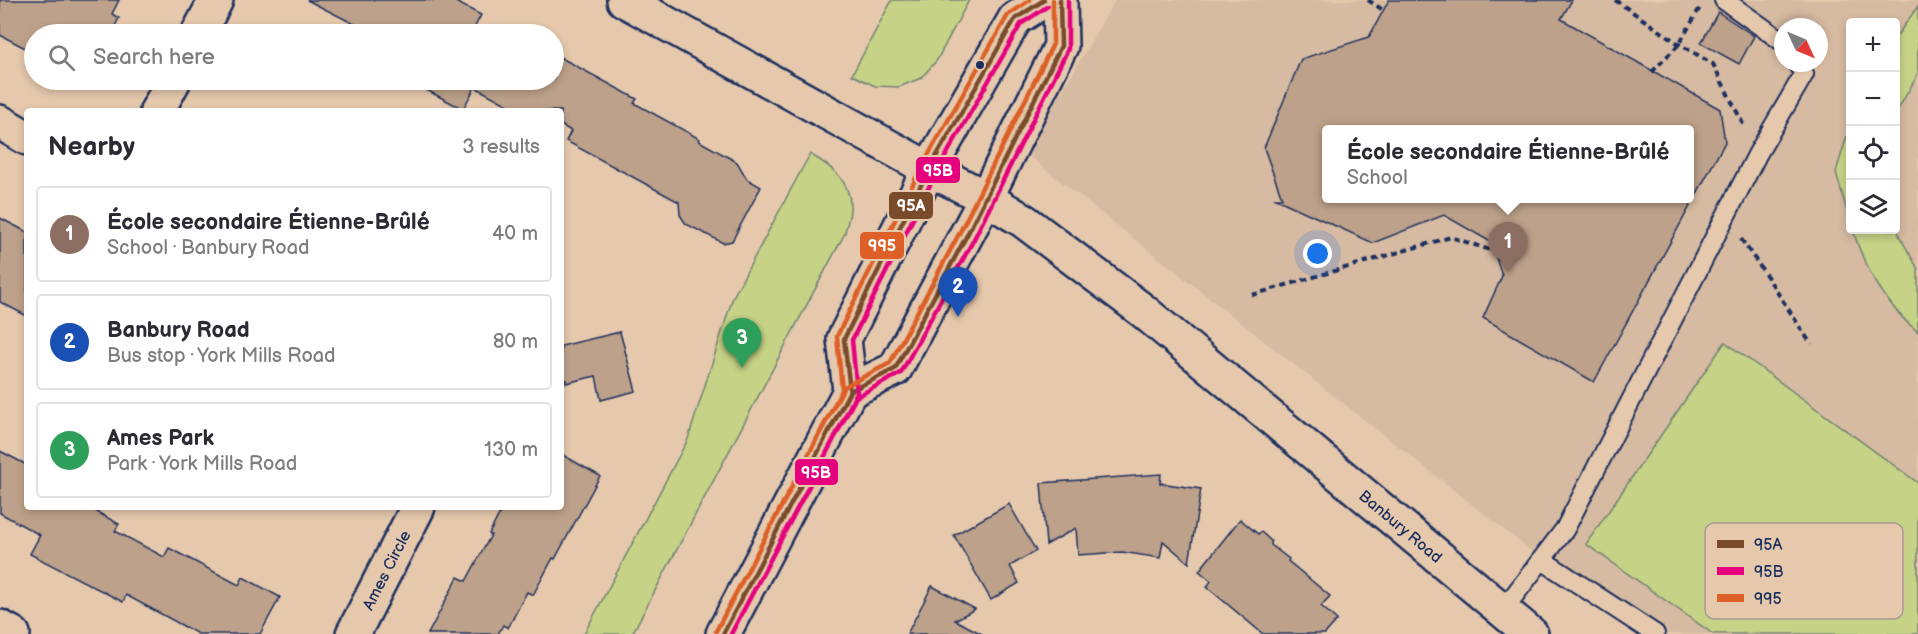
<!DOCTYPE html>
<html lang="en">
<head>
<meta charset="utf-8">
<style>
  body { margin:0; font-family:"Balsamiq Sans",sans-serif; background:#f7f7f7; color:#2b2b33 }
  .controls { position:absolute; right:18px; top:18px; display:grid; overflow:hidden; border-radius:6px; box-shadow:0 3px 9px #0003 }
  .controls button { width:54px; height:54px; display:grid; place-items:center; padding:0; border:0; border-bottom:2px solid #e1e1e2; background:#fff; color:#2b2b33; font:30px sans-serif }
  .compass { position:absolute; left:1774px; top:18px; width:54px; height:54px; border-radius:50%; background:#fff; box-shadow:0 3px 9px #0003; rotate:134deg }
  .you { position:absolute; left:1318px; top:254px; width:21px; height:21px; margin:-15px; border:4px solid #fff; border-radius:50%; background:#1a73e8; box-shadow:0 0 0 9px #1a73e833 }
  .badge { display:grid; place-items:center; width:39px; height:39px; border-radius:50%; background:#2563eb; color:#fff; font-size:20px; font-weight:700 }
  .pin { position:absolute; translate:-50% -50px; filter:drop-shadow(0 2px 3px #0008) }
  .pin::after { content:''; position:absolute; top:32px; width:21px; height:18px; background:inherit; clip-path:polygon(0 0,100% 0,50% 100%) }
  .popup { position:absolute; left:1322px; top:125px; width:372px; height:78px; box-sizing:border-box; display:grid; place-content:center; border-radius:6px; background:#fff; filter:drop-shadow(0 2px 4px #0005); font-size:20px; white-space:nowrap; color:#7c7c81 }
  .popup b { font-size:22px; color:#2b2b33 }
  .popup::after { content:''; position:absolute; left:50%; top:100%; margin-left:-12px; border:12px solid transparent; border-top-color:#fff }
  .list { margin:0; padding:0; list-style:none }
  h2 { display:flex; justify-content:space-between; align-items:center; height:78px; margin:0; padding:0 24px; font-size:26px }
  h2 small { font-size:20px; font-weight:400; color:#7c7c81 }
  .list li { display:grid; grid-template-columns:39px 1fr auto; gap:18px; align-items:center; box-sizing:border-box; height:96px; margin:0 12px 12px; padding:0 12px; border:2px solid #e1e1e2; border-radius:6px }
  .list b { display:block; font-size:22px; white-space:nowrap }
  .list p { margin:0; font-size:20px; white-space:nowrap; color:#7c7c81 }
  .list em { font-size:20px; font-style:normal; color:#7c7c81 }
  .icon { flex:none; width:33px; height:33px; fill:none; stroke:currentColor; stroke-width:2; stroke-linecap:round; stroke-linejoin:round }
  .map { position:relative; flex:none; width:1918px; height:634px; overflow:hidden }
  .search { position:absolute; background:#fff; box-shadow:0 3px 9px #0003; left:24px; top:24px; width:540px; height:66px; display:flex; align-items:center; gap:15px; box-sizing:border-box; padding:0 21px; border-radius:33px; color:#7c7c81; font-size:22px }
  .panel { position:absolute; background:#fff; box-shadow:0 3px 9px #0003; left:24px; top:108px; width:540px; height:402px; border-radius:6px }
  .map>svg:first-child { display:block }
</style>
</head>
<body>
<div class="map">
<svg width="1918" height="634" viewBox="0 0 1918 634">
  <rect width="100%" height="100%" fill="#e6c9ad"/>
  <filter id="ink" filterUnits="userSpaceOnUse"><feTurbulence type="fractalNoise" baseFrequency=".0167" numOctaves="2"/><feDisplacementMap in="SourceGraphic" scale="12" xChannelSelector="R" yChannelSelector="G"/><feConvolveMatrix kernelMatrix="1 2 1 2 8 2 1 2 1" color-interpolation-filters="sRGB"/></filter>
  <g filter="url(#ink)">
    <path fill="#d6baa1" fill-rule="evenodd" d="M1115,0h803v634h-281l-611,-480zM1850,22h46v208h-46zM1783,27h36v36h-36zM1326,130h364v68h-364z"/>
    <g fill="#c6d386" stroke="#708172" stroke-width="1.5">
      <polygon points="892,0 969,0 937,60 921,78 899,87 875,86 852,75"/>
      <polygon points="1918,6 1918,74 1896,113 1896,37"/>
      <polygon points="1850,126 1850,222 1836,172"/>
      <path d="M810,154c22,13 42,27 40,56 0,7 -4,16 -5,23l-213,401h-48l104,-195 45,-142z"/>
      <path d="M1896,223l3,12 19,34v63c-30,-24 -55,-66 -65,-102h43z"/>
      <polygon points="1725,342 1918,483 1918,634 1713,634 1586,544"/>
    </g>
    <g fill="#bda18a" stroke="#1b2f5e" stroke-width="1.5" fill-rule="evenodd">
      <polygon points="0,0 119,0 112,14 119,18 111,34 34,34 34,45 31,51 0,35"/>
      <polygon points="307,0 452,0 481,15 471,34 374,34"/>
      <path d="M1389,0h183l-11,19 159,90 5,33 -131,240 -111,-64 19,-42 -11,-34 -47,-27 -71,28 -99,-45h8l-18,-50 37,-89 68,-22zM1326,129h363v69h-363z"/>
      <polygon points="1718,12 1754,36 1739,64 1701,43"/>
      <polygon points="554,54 637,99 634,103 700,139 699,141 737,162 747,179 761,187 732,241 723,243 686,224 680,215 679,202 566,141 571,131 561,125 561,111 519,111 475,87 463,109 407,80 554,80"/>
      <polygon points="0,218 27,232 27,316 0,302"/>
      <polygon points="620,332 636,391 601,400 596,376 566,383 566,380 561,381 561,346"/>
      <polygon points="0,451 27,465 27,507 88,507 119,524 115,531 164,557 169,548 239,585 243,577 280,597 260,634 198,634 126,595 123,602 30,554 40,535 0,513"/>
      <polygon points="561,454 600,476 555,559 553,558 533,595 527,592 508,628 503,625 498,634 428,634 458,577 466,581 491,535 489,534 503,507 561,507"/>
      <polygon points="1161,474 1160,483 1201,489 1189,563 1163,541 1160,558 1122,552 1078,555 1076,528 1046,545 1041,483"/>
      <polygon points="1009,504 1036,551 1010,566 1019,583 991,600 954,535"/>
      <polygon points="1240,519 1258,534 1261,532 1271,541 1271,545 1289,559 1288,561 1330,596 1321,606 1337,620 1325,634 1263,634 1207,587 1211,581 1199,571"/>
      <polygon points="932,586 975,609 955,620 982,634 907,634"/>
    </g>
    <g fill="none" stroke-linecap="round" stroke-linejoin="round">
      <g stroke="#1b2f5e" stroke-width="22">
        <g id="service">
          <polyline points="1724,0 1783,42"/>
          <polyline points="1542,560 1655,634"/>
          <polyline points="1503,610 1565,529 1758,153 1804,74 1797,63"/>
        </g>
      </g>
      <g stroke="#1b2f5e" stroke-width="38">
        <g id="minor">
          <polyline points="624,0 929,169 986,198 1024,221 1142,310 1531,634"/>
          <polyline points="198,34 216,0"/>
          <polyline points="157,111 174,80"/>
          <polyline points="0,122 27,138"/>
          <polyline points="0,627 13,634"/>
          <polyline points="353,634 418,507"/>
        </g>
      </g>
      <g stroke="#1b2f5e" stroke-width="38">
        <g id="secondary">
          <polyline points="850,391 895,369 986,198 1061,46 1060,0"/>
          <polyline points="723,634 850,391 844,339 929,169 1015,19 1044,0"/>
        </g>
      </g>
      <g stroke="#1b2f5e" stroke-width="4" stroke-dasharray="6 4.5" stroke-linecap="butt">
        <polyline points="1368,0 1383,10"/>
        <polyline points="1615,0 1679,44 1713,64 1745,128"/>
        <polyline points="1652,72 1679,44 1701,6"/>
        <polyline points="1741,239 1768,278 1811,344"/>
        <polyline points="1252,295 1451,237 1493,251"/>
      </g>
      <use href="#service" stroke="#e6c9ad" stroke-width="18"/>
      <use href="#minor" stroke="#e6c9ad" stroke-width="33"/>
      <use href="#secondary" stroke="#e6c9ad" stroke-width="33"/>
      <g stroke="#e6c9ad" stroke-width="9">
        <g id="bus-1">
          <polyline points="829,432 850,391 844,339 929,169 1015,19 1044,0"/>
          <polyline points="723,634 850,391 895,369 967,235 1061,46 1060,0"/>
        </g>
      </g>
      <g stroke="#e6c9ad" stroke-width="9">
        <g id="bus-2">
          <polyline points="836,435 857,392 852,340 936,173 1021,24 1048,6"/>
          <polyline points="731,634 856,397 901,373 974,239 1068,49 1068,0"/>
        </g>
      </g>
      <g stroke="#e6c9ad" stroke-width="9">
        <g id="bus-3">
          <polyline points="822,429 842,390 837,336 922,166 1008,15 1030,0"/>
          <polyline points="716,631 844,387 890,363 960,232 1053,44 1053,0"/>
        </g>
      </g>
      <use href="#bus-1" stroke="#7a4b2a" stroke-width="4.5"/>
      <use href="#bus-2" stroke="#e5007d" stroke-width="4.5"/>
      <use href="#bus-3" stroke="#dc6028" stroke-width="4.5"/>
    </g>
  </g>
  <circle fill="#1b2f5e" stroke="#e6c9ad" stroke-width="2" cx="980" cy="65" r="5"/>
  <g text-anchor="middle" stroke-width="4.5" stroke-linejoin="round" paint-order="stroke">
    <g font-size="16" fill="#1b2f5e" stroke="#e6c9ad">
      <text transform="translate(1401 526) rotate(40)" y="6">Banbury Road</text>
      <text transform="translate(386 570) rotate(-63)" y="6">Ames Circle</text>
    </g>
  </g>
  <rect x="1705" y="523" width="198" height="96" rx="9" fill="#e6c9ad" stroke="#a99b95" stroke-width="1.5"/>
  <rect x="1717" y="540" width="27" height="8" fill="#7a4b2a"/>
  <rect x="1717" y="567" width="27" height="8" fill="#e5007d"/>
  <rect x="1717" y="594" width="27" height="8" fill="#dc6028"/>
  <g font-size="16" fill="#1b2f5e">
    <text x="1754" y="550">95A</text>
    <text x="1754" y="577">95B</text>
    <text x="1754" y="604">995</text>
  </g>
  <g stroke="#e6c9ad" stroke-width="2">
    <rect x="915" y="156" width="46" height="28" rx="6" fill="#e5007d"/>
    <rect x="888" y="191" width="46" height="29" rx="6" fill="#7a4b2a"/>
    <rect x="859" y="231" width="46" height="29" rx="6" fill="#dc6028"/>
    <rect x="794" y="458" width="45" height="28" rx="6" fill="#e5007d"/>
  </g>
  <g font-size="16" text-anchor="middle" font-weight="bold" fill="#fff">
    <text x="938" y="176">95B</text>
    <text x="911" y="211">95A</text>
    <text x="882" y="251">995</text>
    <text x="816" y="478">95B</text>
  </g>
</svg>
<div class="controls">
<button>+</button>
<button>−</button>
<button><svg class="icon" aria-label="locate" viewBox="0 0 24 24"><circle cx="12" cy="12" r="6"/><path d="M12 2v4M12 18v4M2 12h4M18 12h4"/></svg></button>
<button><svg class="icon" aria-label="layers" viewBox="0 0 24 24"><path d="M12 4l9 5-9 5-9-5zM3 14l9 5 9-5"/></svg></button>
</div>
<svg class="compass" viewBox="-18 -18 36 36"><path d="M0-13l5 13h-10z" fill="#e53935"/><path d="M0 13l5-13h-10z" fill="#7c7c81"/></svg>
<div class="you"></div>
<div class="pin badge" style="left:1508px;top:272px;background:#8d6e63">1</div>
<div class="popup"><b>École secondaire Étienne-Brûlé</b>School</div>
<div class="pin badge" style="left:958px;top:317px;background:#1a4fb4">2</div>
<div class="pin badge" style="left:742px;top:368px;background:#2e9e5b">3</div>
<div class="search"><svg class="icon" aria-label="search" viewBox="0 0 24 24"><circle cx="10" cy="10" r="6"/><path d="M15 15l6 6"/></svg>Search here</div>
<section class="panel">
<h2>Nearby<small>3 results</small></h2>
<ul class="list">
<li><span class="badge" style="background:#8d6e63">1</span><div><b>École secondaire Étienne-Brûlé</b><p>School · Banbury Road</p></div><em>40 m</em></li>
<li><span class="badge" style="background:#1a4fb4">2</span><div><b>Banbury Road</b><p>Bus stop · York Mills Road</p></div><em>80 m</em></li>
<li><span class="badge" style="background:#2e9e5b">3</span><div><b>Ames Park</b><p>Park · York Mills Road</p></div><em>130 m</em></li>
</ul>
</section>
</div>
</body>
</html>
